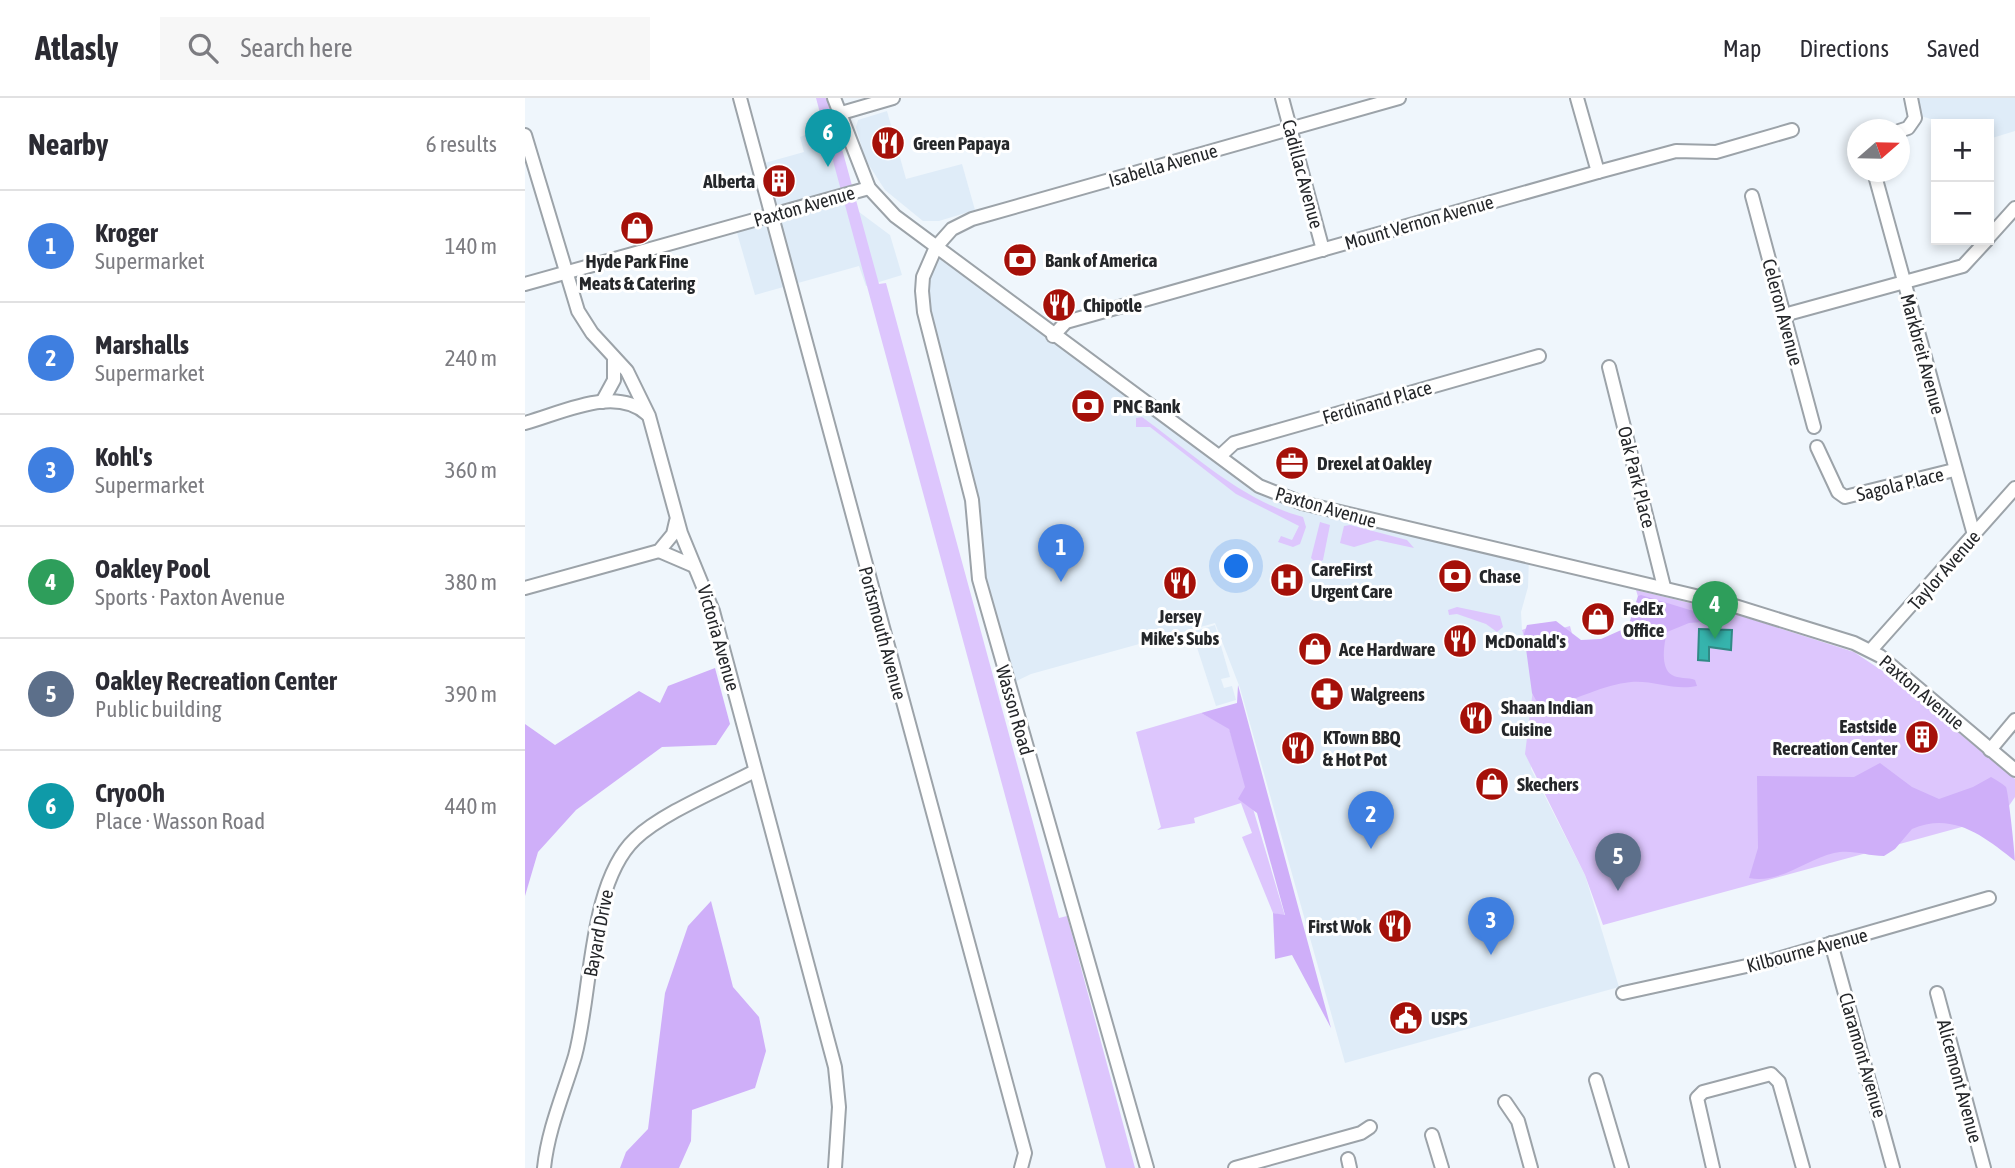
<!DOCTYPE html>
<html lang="en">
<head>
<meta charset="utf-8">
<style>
  body { margin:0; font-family:"Asap Condensed",sans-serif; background:#f7f7f7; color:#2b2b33 }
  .controls { position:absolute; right:21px; top:21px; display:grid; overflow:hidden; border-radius:0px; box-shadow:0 4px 10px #0003 }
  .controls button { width:63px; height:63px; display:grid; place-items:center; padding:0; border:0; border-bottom:2px solid #e1e1e2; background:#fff; color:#2b2b33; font:35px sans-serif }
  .compass { position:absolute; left:1322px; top:21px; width:63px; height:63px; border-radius:50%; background:#fff; box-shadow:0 4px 10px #0003; rotate:70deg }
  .you { position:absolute; left:712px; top:469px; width:24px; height:24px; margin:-18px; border:5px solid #fff; border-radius:50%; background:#1a73e8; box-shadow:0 0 0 10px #1a73e833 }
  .badge { display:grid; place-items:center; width:46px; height:46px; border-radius:50%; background:#0b8043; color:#fff; font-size:23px; font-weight:700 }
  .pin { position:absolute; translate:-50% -58px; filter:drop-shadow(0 2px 4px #0008) }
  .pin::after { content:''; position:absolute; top:37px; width:24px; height:21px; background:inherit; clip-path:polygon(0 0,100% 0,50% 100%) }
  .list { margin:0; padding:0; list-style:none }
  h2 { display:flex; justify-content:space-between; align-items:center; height:91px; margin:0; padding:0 28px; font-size:30px }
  h2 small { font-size:23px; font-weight:400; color:#7c7c81 }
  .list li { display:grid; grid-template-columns:46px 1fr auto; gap:21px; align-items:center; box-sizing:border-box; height:112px; padding:0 28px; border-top:2px solid #e1e1e2 }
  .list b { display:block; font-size:26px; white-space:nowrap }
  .list p { margin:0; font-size:23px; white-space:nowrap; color:#7c7c81 }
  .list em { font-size:23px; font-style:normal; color:#7c7c81 }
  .icon { flex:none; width:38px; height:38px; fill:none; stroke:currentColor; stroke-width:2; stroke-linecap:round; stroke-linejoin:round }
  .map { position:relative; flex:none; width:1490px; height:1070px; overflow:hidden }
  header { display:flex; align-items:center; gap:42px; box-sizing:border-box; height:98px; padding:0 35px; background:#fff; border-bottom:2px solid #e1e1e2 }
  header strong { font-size:33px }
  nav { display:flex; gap:38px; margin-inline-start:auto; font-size:24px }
  .search { width:490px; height:63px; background:#f7f7f7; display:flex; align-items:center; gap:18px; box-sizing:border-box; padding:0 24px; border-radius:0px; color:#7c7c81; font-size:26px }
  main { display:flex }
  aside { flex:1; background:#fff }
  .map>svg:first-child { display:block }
</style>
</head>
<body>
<header>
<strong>Atlasly</strong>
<div class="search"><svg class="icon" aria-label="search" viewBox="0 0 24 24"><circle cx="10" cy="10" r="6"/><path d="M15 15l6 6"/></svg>Search here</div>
<nav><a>Map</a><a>Directions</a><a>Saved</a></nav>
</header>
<main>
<aside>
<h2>Nearby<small>6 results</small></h2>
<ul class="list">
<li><span class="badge" style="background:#3f7fe0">1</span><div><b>Kroger</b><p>Supermarket</p></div><em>140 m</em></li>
<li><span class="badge" style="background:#3f7fe0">2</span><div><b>Marshalls</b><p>Supermarket</p></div><em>240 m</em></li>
<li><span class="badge" style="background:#3f7fe0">3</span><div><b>Kohl's</b><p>Supermarket</p></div><em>360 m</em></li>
<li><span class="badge" style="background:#2e9e5b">4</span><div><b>Oakley Pool</b><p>Sports · Paxton Avenue</p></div><em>380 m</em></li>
<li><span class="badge" style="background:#5c6f8a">5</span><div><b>Oakley Recreation Center</b><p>Public building</p></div><em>390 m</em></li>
<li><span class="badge" style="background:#0f9aa8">6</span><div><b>CryoOh</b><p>Place · Wasson Road</p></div><em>440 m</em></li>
</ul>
</aside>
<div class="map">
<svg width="1490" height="1070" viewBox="0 0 1490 1070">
  <rect width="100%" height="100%" fill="#eff6fc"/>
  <g fill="#dfecf8">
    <polygon points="1391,0 1490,0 1490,33 1464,41 1464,26 1413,26 1412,23 1396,18"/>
    <polygon points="362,13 381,81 437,66 450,112 414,123 398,123 360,92 340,61 331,29 333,22"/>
    <polygon points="304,19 330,111 365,137 377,177 341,188 334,168 230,197 210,128 246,117 233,67 279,54 275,39 290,33 287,22"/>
    <polygon points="411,149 734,388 1004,459 1003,489 996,514 997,532 1010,575 1006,671 1060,777 1094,889 820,965 715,590 690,525 506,576 483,587 462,510 451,428 397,193"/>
    <polygon points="690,527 705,579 696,581 699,590 707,588 711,602 691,608 667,534"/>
  </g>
  <g fill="#ddc6fd">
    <polygon points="291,0 303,0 354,186 361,185 534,820 542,818 610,1070 581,1070"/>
    <path d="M617,319c50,36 100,84 161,100l3,10 -6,17 -7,3 -15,-5 3,-6 11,4 7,-14 -63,-32 -86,-67h-14v-9z"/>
    <polygon points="795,424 805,427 798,462 791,465 786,460"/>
    <polygon points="825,427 882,442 889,450 852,442 829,449 815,445 819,428"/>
    <polygon points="1111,492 1210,516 1329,554 1362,576 1490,681 1490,699 1477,718 1078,827 1060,777 1000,656 1010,575 997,532 1017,525 1020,535 1045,528 1050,547 1108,557 1122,529"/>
    <polygon points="932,509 975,518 978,529 972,534 961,526 932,516 924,517 923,512"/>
    <polygon points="676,615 704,630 760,818 748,815 717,739 727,735 716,705 669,720 670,725 632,732 636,729 611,634"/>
  </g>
  <g fill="#cfaff9">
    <path d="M1116,497l49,15 30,4 9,6 -40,3 -22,9c-3,12 -7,36 5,43 6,4 16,2 23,5l2,6c-23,5 -44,-6 -66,-4 -28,3 -54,17 -80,25l-14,-5 -5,-9 -8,-59 3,-9 29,-4 25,19 20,-1 27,-12 10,-31z"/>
    <polygon points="190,570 205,626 191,647 137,649 51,712 13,754 0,798 0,626 30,647 114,593 135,605 143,588"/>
    <polygon points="713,587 806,930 767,857 750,861 748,815 760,817 732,715 713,701 720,689 704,631 676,615 712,605"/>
    <path d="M1355,665l32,24 27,12 34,-12 18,-10c5,3 11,6 15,10 2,3 9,65 9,74 -30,-24 -62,-50 -103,-32l-17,20 -11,7c-18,0 -32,-7 -50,-3 -29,7 -54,31 -85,25l9,-30 -1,-72 97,1z"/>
    <polygon points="186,803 208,889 234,919 241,953 230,990 167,1012 166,1043 154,1070 95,1070 101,1054 123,1031 140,895 163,828"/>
  </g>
  <polygon fill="#36b4ad" stroke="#318a86" stroke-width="2" points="1174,531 1207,532 1206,552 1184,549 1184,563 1173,562"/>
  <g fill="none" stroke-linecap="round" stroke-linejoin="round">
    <g stroke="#9ca3a9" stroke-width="16">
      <g id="minor">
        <polyline points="215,0 500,1055 496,1070"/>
        <polyline points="309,0 344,90 370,118 734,388 777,405 1200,505 1329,545 1355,558 1490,672"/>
        <polyline points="757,0 798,152"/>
        <polyline points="1052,0 1073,74"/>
        <polyline points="313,16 368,0"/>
        <polyline points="1374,33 1383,30 1390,20 1386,0"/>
        <polyline points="0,37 53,213 67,235 102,273 124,318 156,435 188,513 310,969 314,1009 310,1070"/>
        <polyline points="1349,74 1449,437"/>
        <polyline points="1227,98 1289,329"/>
        <polyline points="1464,139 1490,110"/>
        <polyline points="0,186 344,90"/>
        <polyline points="1259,217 1438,168 1462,142"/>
        <polyline points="528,238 541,224 1073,74 1151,53 1191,54 1267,32"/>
        <polyline points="1084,269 1139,489"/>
        <polyline points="77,304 89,282 89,260"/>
        <path d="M0,325c37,-10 90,-38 122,-9"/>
        <polyline points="1292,349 1313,394 1320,399 1429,372"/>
        <polyline points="695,358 709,345 1014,258"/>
        <polyline points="134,453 169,468"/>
        <polyline points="0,490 134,453 148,436 151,423"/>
        <polyline points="1346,552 1490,390"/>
        <polyline points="1465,652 1490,622"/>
        <polyline points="1306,845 1368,1070"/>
        <polyline points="1098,895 1249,862 1464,800"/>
        <polyline points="1412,895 1459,1070"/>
        <polyline points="1071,982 1097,1070"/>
        <polyline points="980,1004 993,1023 1006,1070"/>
        <polyline points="907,1037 917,1070"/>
        <polyline points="823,1061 825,1070"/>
        <path d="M19,1070c4,-39 20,-75 31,-112 17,-62 13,-172 60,-217 27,-26 86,-50 120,-68"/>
        <polyline points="622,1070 454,481 447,402 399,214 397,193 398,179 411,149 427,131 447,121 874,0"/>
        <polyline points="710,1070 836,1035 845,1029"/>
        <polyline points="1188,1070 1172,1000 1178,994 1246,976 1254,984 1278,1070"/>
      </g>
    </g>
    <use href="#minor" stroke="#fff" stroke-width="12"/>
  </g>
  <defs>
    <g id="restaurant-disc" transform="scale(1.75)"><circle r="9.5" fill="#a51009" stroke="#fff"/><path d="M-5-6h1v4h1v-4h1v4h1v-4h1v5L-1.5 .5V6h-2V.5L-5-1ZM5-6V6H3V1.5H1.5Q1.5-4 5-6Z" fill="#fff"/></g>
    <g id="building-disc" transform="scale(1.75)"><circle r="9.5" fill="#a51009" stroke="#fff"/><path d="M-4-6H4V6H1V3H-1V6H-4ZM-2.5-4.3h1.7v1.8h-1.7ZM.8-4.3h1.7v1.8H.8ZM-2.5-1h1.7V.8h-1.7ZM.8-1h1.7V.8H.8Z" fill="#fff"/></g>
    <g id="shop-disc" transform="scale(1.75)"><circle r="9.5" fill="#a51009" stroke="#fff"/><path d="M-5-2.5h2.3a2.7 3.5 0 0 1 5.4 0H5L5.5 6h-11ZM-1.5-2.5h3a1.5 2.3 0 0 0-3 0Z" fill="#fff"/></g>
    <g id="bank-disc" transform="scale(1.75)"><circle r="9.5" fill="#a51009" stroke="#fff"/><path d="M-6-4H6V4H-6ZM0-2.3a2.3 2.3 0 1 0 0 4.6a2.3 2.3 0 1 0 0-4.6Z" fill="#fff"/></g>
    <g id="office-disc" transform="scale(1.75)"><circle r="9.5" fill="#a51009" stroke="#fff"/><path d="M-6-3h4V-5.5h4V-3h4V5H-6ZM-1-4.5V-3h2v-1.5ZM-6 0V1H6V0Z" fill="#fff"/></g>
    <g id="hospital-disc" transform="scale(1.75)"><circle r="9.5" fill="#a51009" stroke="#fff"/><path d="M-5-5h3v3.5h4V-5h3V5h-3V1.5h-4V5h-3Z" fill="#fff"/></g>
    <g id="pharmacy-disc" transform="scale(1.75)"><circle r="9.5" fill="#a51009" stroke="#fff"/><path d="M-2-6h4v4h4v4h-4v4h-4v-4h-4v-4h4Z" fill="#fff"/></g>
    <g id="civic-disc" transform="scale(1.75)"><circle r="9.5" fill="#a51009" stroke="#fff"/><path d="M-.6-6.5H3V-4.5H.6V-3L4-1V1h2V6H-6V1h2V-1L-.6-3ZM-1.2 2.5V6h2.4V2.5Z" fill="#fff"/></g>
  </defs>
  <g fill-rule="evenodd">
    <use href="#restaurant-disc" x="363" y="45"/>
    <use href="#building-disc" x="254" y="83"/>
    <use href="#shop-disc" x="112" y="130"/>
    <use href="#bank-disc" x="495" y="162"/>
    <use href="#restaurant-disc" x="534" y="207"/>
    <use href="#bank-disc" x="563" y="308"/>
    <use href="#office-disc" x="767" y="365"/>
    <use href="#bank-disc" x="930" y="478"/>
    <use href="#hospital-disc" x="762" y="482"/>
    <use href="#restaurant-disc" x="655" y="485"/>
    <use href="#shop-disc" x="1073" y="521"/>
    <use href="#restaurant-disc" x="935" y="543"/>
    <use href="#shop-disc" x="790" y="551"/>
    <use href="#pharmacy-disc" x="802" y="596"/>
    <use href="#restaurant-disc" x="951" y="620"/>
    <use href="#building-disc" x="1397" y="639"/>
    <use href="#restaurant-disc" x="773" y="650"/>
    <use href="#shop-disc" x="967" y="686"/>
    <use href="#restaurant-disc" x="870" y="828"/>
    <use href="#civic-disc" x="881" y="920"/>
  </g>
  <g text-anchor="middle" stroke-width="6" stroke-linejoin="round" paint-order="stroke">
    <g font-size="19" font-weight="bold" fill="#25272a" stroke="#fff" text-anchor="start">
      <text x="388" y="52">Green Papaya</text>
      <text x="230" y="90" text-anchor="end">Alberta</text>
      <text x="520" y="169">Bank of America</text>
      <text x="112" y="170" text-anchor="middle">Hyde Park Fine<tspan x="112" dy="22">Meats &amp; Catering</tspan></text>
      <text x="558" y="214">Chipotle</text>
      <text x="588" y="315">PNC Bank</text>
      <text x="792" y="372">Drexel at Oakley</text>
      <text x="786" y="478">CareFirst<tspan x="786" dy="22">Urgent Care</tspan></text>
      <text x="954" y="485">Chase</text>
      <text x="1098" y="517">FedEx<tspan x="1098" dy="22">Office</tspan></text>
      <text x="655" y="525" text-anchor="middle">Jersey<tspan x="655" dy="22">Mike's Subs</tspan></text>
      <text x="960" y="550">McDonald's</text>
      <text x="814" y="558">Ace Hardware</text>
      <text x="826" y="603">Walgreens</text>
      <text x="976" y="616">Shaan Indian<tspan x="976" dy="22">Cuisine</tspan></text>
      <text x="1372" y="635" text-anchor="end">Eastside<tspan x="1372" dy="22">Recreation Center</tspan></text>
      <text x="798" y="646">KTown BBQ<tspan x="798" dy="22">&amp; Hot Pot</tspan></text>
      <text x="992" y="693">Skechers</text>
      <text x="846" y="835" text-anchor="end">First Wok</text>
      <text x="906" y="927">USPS</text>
    </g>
    <g font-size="19" fill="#25272a" stroke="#fff">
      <text transform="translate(638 67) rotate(-16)" y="7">Isabella Avenue</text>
      <text transform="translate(778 76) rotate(75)" y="7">Cadillac Avenue</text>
      <text transform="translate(279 108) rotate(-16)" y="7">Paxton Avenue</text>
      <text transform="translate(894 124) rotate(-16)" y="7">Mount Vernon Avenue</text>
      <text transform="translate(1258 214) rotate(75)" y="7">Celeron Avenue</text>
      <text transform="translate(1398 256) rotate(75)" y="7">Markbreit Avenue</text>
      <text transform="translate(852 304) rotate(-16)" y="7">Ferdinand Place</text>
      <text transform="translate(1112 379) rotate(76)" y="7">Oak Park Place</text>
      <text transform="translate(1375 386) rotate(-14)" y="7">Sagola Place</text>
      <text transform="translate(801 409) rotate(16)" y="7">Paxton Avenue</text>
      <text transform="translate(1419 472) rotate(-49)" y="7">Taylor Avenue</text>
      <text transform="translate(358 535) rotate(75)" y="7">Portsmouth Avenue</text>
      <text transform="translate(194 540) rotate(74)" y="7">Victoria Avenue</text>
      <text transform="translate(1397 594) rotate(40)" y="7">Paxton Avenue</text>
      <text transform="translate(490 612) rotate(74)" y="7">Wasson Road</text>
      <text transform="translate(73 835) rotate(-79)" y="7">Bayard Drive</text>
      <text transform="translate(1282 852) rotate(-15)" y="7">Kilbourne Avenue</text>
      <text transform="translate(1338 957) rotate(74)" y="7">Claramont Avenue</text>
      <text transform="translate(1435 983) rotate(75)" y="7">Alicemont Avenue</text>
    </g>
  </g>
</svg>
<div class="controls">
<button>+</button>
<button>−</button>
</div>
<svg class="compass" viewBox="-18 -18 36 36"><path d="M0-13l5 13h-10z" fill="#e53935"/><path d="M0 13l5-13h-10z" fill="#7c7c81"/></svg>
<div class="you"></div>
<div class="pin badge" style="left:536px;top:484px;background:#3f7fe0">1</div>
<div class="pin badge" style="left:846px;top:751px;background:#3f7fe0">2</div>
<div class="pin badge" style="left:966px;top:857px;background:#3f7fe0">3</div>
<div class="pin badge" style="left:1190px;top:541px;background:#2e9e5b">4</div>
<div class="pin badge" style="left:1093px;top:793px;background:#5c6f8a">5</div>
<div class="pin badge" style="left:303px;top:69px;background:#0f9aa8">6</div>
</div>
</main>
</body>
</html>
